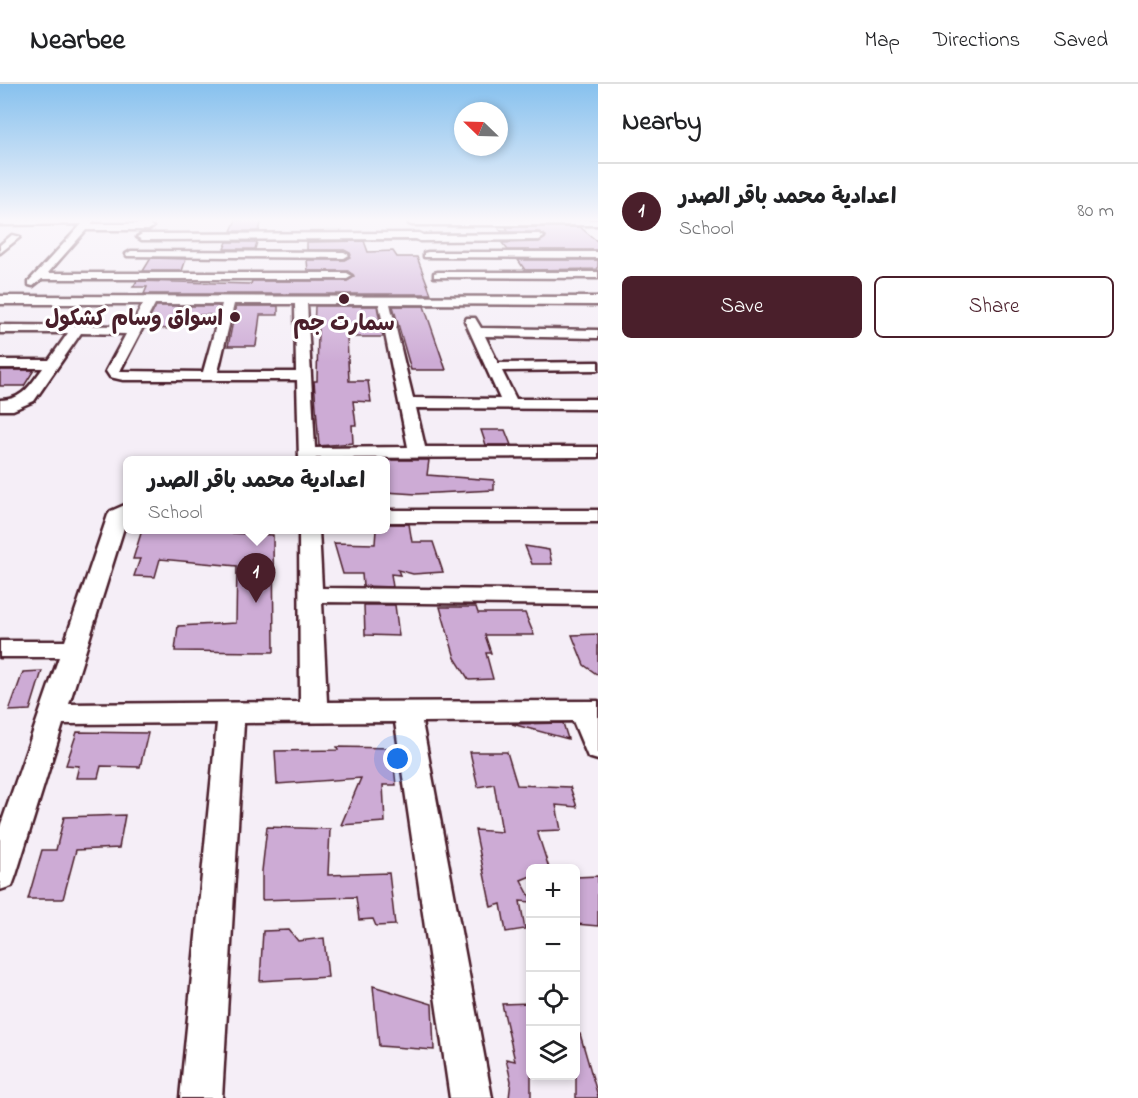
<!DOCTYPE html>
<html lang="en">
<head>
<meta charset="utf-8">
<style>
  body { margin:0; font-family:"Indie Flower","Playpen Sans Arabic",sans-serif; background:#f2f2f2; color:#202124 }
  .controls { position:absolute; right:18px; bottom:18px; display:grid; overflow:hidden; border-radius:9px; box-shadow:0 3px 9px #0003 }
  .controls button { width:54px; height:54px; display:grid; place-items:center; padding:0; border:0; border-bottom:2px solid #e0e0e0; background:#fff; color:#202124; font:30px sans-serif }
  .compass { position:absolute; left:454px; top:18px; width:54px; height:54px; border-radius:50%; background:#fff; box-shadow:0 3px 9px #0003; rotate:293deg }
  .you { position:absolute; left:398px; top:675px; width:21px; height:21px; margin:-15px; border:4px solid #fff; border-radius:50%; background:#1a73e8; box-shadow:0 0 0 9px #1a73e833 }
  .badge { display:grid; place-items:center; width:39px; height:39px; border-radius:50%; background:#4a1f2b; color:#fff; font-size:20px; font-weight:700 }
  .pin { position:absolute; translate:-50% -50px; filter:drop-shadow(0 2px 3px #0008) }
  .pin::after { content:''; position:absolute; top:32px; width:21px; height:18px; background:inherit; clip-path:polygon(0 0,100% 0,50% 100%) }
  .popup { position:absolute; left:123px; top:372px; width:267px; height:78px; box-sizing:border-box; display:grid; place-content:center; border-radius:9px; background:#fff; filter:drop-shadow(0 2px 4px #0005); font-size:20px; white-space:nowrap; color:#757577 }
  .popup b { font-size:22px; color:#202124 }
  .popup::after { content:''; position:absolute; left:50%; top:100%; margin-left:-12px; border:12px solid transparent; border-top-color:#fff }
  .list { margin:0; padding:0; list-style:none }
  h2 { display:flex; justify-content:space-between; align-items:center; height:78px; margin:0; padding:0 24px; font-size:26px }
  h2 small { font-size:20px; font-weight:400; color:#757577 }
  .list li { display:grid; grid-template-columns:39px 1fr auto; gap:18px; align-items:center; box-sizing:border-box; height:96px; padding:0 24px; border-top:2px solid #e0e0e0 }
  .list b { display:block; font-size:22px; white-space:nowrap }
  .list p { margin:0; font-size:20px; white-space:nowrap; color:#757577 }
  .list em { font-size:20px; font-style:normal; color:#757577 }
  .actions { display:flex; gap:12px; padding:18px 24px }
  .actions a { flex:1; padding:14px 0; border:2px solid #4a1f2b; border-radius:9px; text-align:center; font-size:21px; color:#4a1f2b }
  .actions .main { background:#4a1f2b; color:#fff }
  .icon { flex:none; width:33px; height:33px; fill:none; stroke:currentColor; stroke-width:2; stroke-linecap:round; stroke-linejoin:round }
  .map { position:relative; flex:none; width:598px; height:1014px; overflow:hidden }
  header { display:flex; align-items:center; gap:36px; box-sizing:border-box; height:84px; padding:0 30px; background:#fff; border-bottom:2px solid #e0e0e0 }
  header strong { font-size:28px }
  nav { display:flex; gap:33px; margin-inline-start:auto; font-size:21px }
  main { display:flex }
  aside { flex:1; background:#fff }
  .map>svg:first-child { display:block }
</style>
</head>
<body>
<header>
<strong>Nearbee</strong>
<nav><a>Map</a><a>Directions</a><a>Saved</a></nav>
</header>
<main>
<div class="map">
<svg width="598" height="1014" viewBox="0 0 598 1014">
  <rect width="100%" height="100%" fill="#f5eef7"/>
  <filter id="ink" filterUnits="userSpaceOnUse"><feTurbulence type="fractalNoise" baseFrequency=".0167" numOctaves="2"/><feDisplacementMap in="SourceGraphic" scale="12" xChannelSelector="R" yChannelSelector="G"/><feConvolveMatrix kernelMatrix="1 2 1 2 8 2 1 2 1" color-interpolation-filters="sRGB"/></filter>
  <g filter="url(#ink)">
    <g fill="#cdabd5" stroke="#4a1f2b" stroke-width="1.5">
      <polygon points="236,136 262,136 259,147 231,147"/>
      <polygon points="506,143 580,143 598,158 598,166 508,166 502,159 539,158 546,152 539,148 502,148 500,146 508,146"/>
      <polygon points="364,157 368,168 393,167 397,173 417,173 431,210 144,210 147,203 133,203 137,197 251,200 252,197 347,197 354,193 348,187 308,187 307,176 344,176 350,173 350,169 344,166 307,166 307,158"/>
      <polygon points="227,158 257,158 255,165 224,165"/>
      <polygon points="151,174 186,175 182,187 143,187"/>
      <polygon points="518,176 598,176 598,185 525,186"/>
      <polygon points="156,222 219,222 217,231 179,231 175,245 145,244"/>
      <polygon points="236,222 278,222 278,231 260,231 256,262 228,262"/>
      <polygon points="315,222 377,222 383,253 347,253 349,297 368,297 371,318 353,317 356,341 352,341 353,359 319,362 314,297 317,297 318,245 314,245"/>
      <polygon points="393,222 424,222 446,286 411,286"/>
      <polygon points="0,286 34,286 24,302 0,302"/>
      <polygon points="481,346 505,346 511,361 486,361"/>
      <polygon points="385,376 429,376 427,391 494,396 494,406 416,410 385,408"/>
      <polygon points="385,440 409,440 412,458 433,458 443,488 413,490 398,486 400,491 391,490 393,503 363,502 362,490 343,490 334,459 375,460 376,446 385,446"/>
      <polygon points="142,446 231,446 230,449 273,451 274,568 175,567 178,542 236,539 237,482 160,475 155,493 134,492 140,475 133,475"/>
      <polygon points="525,462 549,466 552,480 532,480"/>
      <polygon points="364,521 395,521 399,552 365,551"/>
      <polygon points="440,523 476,523 478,529 525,529 534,551 485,551 491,569 486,569 493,595 469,596 455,574"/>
      <polygon points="598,550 598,591 584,581 572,551"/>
      <polygon points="42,587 30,626 9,627 23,588"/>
      <polygon points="563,639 568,655 512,640"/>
      <polygon points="77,648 148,649 140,683 101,682 98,694 76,694 79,682 66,681"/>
      <polygon points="337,663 392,664 396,701 383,701 385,738 341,741 361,694 277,700 275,667 338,666"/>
      <polygon points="470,668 507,668 517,701 570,703 577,723 556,721 561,746 537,747 549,784 531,784 531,792 521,796 531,815 531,818 520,817 525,845 506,848 501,820 491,823 475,746 502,748 494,700 478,703"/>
      <polygon points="125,731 119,764 76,766 63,815 28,815 42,766 56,766 64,733"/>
      <polygon points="267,743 330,745 328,791 389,789 395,841 376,842 373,835 359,836 356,813 262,816 262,787"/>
      <polygon points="598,792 598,842 576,840 576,793"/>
      <polygon points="289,846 298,857 324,854 328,893 260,897 263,847"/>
      <polygon points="373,902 432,920 434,966 379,962"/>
      <polygon points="531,919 531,1014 509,1014 511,997 506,975 515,977 502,920"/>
      <polygon points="580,950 598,1012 598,1014 576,1014 576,951"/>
    </g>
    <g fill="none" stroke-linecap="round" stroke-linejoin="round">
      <g stroke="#4a1f2b" stroke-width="5">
        <g id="street">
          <polygon points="0,136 94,136 91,140 148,140 153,143 148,146 86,146 48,189 347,189 352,192 347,195 42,195 33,202 29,201 29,197 82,140 0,141"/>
          <polygon points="409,136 598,136 598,141 412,141 409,140"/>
          <polygon points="419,149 423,151 539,150 544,153 539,156 420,157 416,155 142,156 137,153 142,150"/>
          <polygon points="12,151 20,153 0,169 0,161"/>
          <polygon points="131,167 344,168 349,171 344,174 127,172 126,170"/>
          <polygon points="428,168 598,168 598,174 424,173 424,169"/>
          <polygon points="438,188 598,188 598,194 434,193 434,189"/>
          <path d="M0,212l598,1v8l-208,-1 23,94 87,1 -35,-78 2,-3h8l6,10 117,2v8l-113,-2 13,27 100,-1v8l-96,1 14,28h82v10l-182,-1 9,39h173v10l-282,1 -1,2h-16l-2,-80h-174l-13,-3 -4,-6 20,-37 -45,-1 -47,68 -21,9h-13v-10c23,0 30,-15 43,-32h-43v-8h49l19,-27h-68v-8l131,1 12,-22h-143zM155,220h67l-19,68 -83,-1zM234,220h61l1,68h-78zM307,220h72l29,143 -93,1z"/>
          <polygon points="127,420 127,434 69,620 300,618 299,446 319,446 322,504 598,507 598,521 322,518 327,618 598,617 598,676 588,673 573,637 422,638 492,1014 450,1014 395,638 244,639 222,1014 180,1014 217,639 63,640 16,791 12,802 0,806 0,743 59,573 0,573 0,557 65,557 108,431 111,427"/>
          <rect x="385" y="426" width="213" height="12"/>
        </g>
      </g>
      <use href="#street" fill="#fff" fill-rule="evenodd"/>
    </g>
  </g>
  <linearGradient id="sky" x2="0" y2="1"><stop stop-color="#87c1ee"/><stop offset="0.49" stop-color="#faf7fb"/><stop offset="1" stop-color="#faf7fb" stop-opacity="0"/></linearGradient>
  <rect width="598" height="278" fill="url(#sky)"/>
  <g fill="#4a1f2b" stroke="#fff" stroke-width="2">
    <circle cx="344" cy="215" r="6"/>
    <circle cx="235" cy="233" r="6"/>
  </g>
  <g text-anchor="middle" stroke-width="6" stroke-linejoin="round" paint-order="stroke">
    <g font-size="22" font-weight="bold" fill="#4a1f2b" stroke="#fff" text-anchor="end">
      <text x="223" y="241">اسواق وسام كشكول</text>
      <text x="344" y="246" text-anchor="middle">سمارت جم</text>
    </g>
  </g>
</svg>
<div class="controls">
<button>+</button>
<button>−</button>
<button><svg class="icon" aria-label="locate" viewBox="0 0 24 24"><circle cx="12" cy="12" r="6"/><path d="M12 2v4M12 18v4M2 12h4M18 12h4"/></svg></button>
<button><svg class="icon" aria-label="layers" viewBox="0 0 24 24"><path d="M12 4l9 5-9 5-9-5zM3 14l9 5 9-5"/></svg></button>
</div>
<svg class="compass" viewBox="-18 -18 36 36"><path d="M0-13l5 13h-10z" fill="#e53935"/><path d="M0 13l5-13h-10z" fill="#757577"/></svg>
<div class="you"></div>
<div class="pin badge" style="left:256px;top:519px">1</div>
<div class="popup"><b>اعدادية محمد باقر الصدر</b>School</div>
</div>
<aside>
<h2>Nearby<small></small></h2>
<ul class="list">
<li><span class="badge">1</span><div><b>اعدادية محمد باقر الصدر</b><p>School</p></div><em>80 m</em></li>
</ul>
<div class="actions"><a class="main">Save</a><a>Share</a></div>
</aside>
</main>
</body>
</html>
